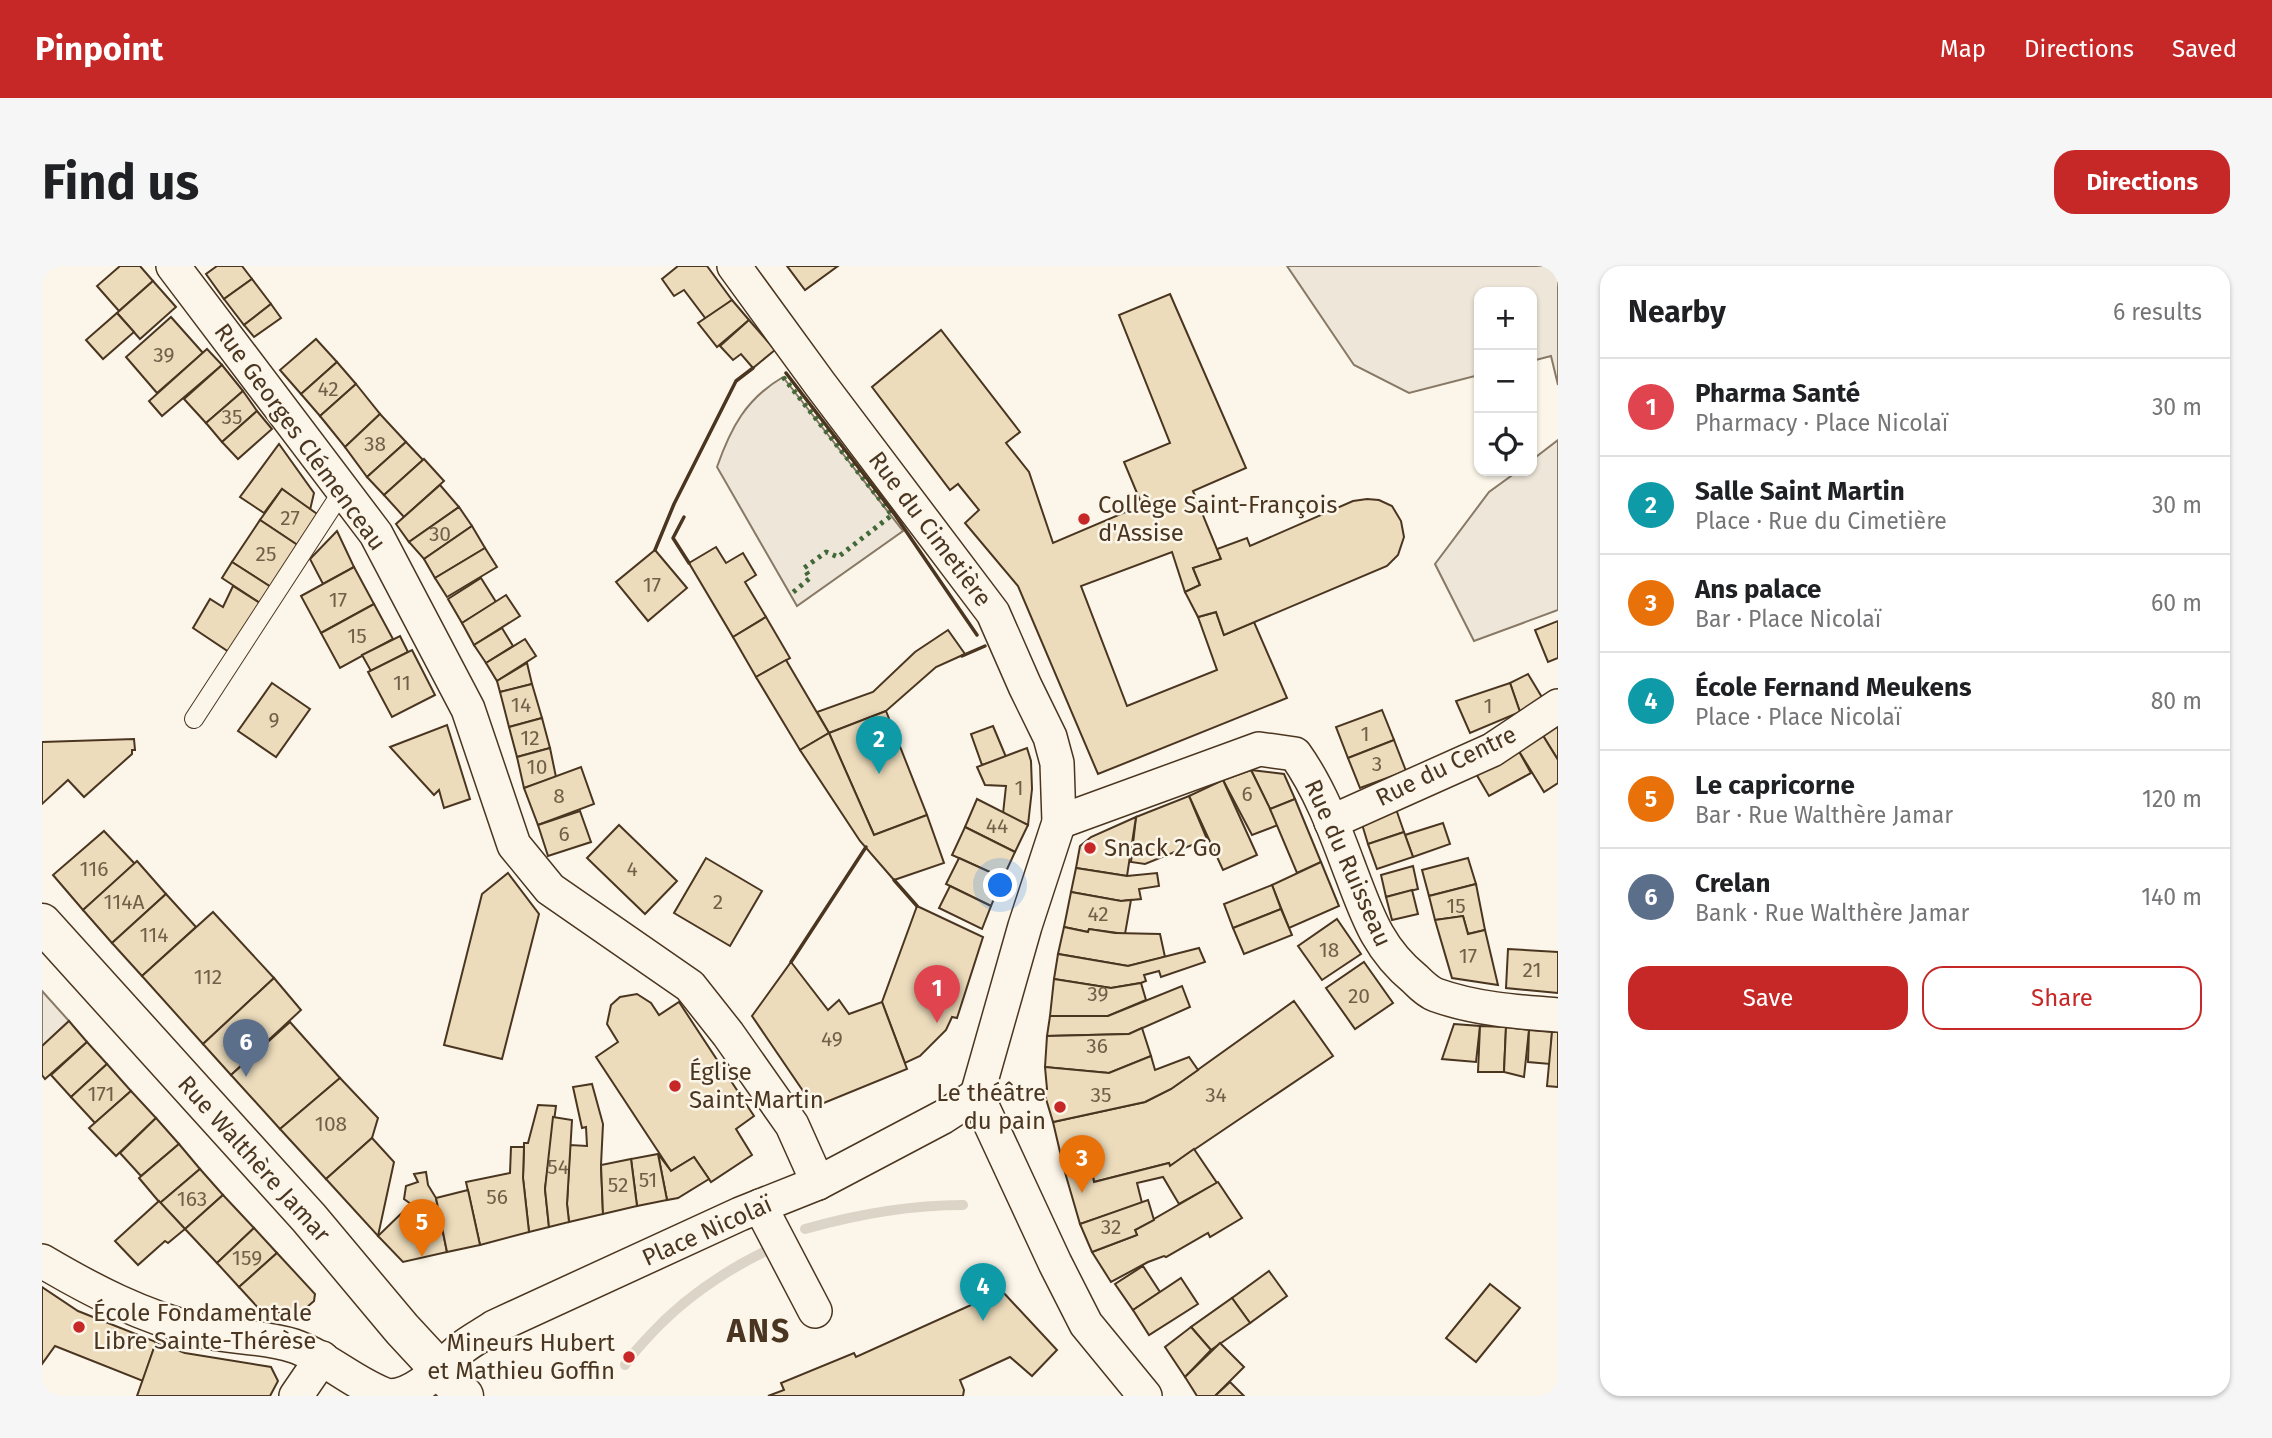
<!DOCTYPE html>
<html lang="en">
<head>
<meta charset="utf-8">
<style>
  body { margin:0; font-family:"Fira Sans",sans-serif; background:#f6f6f6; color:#202124 }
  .controls { position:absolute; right:21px; top:21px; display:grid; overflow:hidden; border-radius:14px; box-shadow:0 2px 5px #0004 }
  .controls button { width:63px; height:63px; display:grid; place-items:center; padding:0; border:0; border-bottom:2px solid #e0e0e0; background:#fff; color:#202124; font:35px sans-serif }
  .you { position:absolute; left:959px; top:620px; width:24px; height:24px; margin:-18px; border:5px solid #fff; border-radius:50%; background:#1a73e8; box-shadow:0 0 0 10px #1a73e833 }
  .badge { display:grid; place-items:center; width:46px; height:46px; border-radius:50%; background:#c62828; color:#fff; font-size:23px; font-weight:700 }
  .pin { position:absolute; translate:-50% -58px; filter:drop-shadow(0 2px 4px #0008) }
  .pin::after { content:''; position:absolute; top:37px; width:24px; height:21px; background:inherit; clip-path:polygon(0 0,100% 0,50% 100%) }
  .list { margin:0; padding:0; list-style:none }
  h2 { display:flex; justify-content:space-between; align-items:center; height:91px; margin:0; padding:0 28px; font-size:30px }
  h2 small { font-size:23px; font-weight:400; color:#757577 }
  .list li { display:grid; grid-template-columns:46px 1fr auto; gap:21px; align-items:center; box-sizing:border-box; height:98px; padding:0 28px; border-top:2px solid #e0e0e0 }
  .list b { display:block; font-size:26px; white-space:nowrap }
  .list p { margin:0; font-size:23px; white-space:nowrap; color:#757577 }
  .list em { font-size:23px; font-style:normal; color:#757577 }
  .actions { display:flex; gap:14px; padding:21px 28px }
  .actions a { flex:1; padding:16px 0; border:2px solid #c62828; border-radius:21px; text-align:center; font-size:24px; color:#c62828 }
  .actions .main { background:#c62828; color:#fff }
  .icon { flex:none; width:38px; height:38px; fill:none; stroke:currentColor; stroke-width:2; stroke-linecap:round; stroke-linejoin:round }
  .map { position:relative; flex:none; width:1516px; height:1130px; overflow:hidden; border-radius:21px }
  header { display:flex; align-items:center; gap:42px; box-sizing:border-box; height:98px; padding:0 35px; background:#c62828; color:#fff }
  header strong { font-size:33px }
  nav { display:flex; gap:38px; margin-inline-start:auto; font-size:24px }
  .intro { display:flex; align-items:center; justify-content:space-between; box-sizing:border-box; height:168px; padding:0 42px }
  h1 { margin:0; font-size:49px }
  .button { padding:18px 32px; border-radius:21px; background:#c62828; color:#fff; font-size:24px; font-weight:700 }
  main { display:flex; gap:42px; padding:0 42px }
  aside { flex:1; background:#fff; border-radius:21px; box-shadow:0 2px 5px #0004 }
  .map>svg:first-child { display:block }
</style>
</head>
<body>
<header>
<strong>Pinpoint</strong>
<nav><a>Map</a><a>Directions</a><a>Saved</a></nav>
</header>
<div class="intro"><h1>Find us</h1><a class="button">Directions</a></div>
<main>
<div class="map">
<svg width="1516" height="1130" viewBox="0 0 1516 1130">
  <rect width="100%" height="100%" fill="#fbf6e9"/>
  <g fill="#ede6d9" stroke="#887966" stroke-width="2">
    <polygon points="1245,0 1516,0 1516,119 1509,90 1490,95 1490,26 1437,26 1437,109 1367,127 1312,99"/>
    <path d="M741,111l120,154 -106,75 -80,-139c14,-40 29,-68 66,-90z"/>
    <polygon points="1516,174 1516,344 1432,375 1393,298 1447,226 1476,205 1490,205 1490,194"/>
    <polygon points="0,725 27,755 0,780"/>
  </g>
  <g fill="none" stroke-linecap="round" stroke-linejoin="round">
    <g stroke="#dcd4c6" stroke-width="10">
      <path d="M763,963c53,-15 103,-24 158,-24"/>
      <path d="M583,1099c7,-11 16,-20 25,-30 34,-37 74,-64 120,-86"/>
    </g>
  </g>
  <g fill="#ecdcbc" stroke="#4a3520" stroke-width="2">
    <polygon points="78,0 98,0 111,15 77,45 55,20"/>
    <polygon points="175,0 200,0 210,13 182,33 164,8"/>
    <polygon points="636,0 665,0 690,34 664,53 642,24 632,30 620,13"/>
    <polygon points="745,0 796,0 763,24"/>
    <polygon points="210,13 229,38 202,59 182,33"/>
    <polygon points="111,15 134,41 98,73 75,47"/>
    <polygon points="1128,28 1204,202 1151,225 1179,293 1151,302 1158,319 1143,326 1130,286 1039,320 1085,440 1175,404 1156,351 1174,346 1182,369 1212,356 1245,432 1056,508 976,320 923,257 937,244 916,218 908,224 830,121 899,64 978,166 964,177 987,206 1011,277 1100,239 1082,196 1128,177 1077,49"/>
    <polygon points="690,34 707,54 675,81 656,57"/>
    <polygon points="229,38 239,52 212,71 202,59"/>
    <polygon points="75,47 92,66 61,93 44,74"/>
    <polygon points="129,51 161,87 115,127 84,91"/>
    <polygon points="707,54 733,84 711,102 699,88 691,94 678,80"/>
    <polygon points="274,73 295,96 259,128 238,104"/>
    <polygon points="165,83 180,99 120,150 107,135"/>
    <polygon points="295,96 314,118 278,150 259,128"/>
    <polygon points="180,99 201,125 164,157 142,133"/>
    <polygon points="314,118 338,148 303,181 278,150"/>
    <polygon points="201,125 215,145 180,176 164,157"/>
    <polygon points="215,145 230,163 196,193 180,176"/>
    <polygon points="338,148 364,176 325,211 303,181"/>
    <polygon points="364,176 381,194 342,229 325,211"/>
    <polygon points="237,178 272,227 268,244 240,223 222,247 198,231"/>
    <polygon points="382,193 402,215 362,251 342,229"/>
    <polygon points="398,219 417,241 367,276 354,258"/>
    <polygon points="240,223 278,250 257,280 218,254"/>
    <polygon points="1325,233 1337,234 1350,240 1359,255 1362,271 1356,289 1345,300 1182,369 1174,346 1156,351 1143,326 1158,319 1151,302 1179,293 1175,283 1205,272 1208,280 1311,235"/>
    <polygon points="417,241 430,260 382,293 367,276"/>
    <polygon points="218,254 257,280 232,323 190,296"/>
    <polygon points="430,260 443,282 393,312 382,293"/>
    <polygon points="295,265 312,301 281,318 268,293"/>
    <polygon points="674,281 684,297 701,287 714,309 703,316 724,351 691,371 647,297"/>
    <polygon points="443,282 455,301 405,331 393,312"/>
    <polygon points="613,284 645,322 606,355 574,316"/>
    <polygon points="190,296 232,323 221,339 180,312"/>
    <polygon points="312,301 332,338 279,367 259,330"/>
    <polygon points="439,312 454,336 420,357 406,333"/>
    <polygon points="191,320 221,339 190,388 151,362 168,333 181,341"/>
    <polygon points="464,329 478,350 432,379 420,357"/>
    <polygon points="332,338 351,373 298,402 279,367"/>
    <polygon points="724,351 748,392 714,411 691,371"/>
    <polygon points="1516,355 1516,392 1506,396 1493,364"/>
    <polygon points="460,362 471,380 444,397 432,379"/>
    <polygon points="906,364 923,388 894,401 844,445 787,467 775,446 831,426 873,386"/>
    <polygon points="358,370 366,386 329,405 320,389"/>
    <polygon points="483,373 494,390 455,415 444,397"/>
    <polygon points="370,384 393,429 350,451 326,406"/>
    <polygon points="744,394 787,467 758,484 714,411"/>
    <polygon points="485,397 490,418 458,426 455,415"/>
    <polygon points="1486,408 1501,433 1478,446 1468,417"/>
    <polygon points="230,417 268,443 234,491 196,465"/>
    <polygon points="1468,417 1478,446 1428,467 1414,435"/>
    <polygon points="490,418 500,452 467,461 458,426"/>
    <polygon points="1340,444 1352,474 1306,492 1294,461"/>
    <polygon points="844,445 885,549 832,569 787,467"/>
    <polygon points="500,452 508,482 475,491 467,461"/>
    <polygon points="1516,458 1516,494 1500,468"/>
    <polygon points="405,459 428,533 402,542 397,524 392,529 348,481"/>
    <polygon points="951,460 964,491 940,499 929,468"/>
    <polygon points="787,467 832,569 885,549 902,597 852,614 818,575 758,484"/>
    <polygon points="1500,468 1516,494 1516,517 1502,526 1475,482"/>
    <polygon points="92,473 93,484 90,484 90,488 42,531 26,514 0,538 0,476"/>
    <polygon points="1352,474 1364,505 1318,522 1306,492"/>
    <polygon points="508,482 514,511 482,522 475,491"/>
    <polygon points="985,482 989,495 990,523 986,559 961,548 964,520 943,519 935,501"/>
    <polygon points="1475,482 1489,507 1447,530 1433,506"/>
    <polygon points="539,501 552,538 496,559 482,522"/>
    <polygon points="1209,504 1242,508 1253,533 1228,543"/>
    <polygon points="1209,504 1236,559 1210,569 1181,514"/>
    <polygon points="1181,514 1215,589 1181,604 1147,530"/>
    <polygon points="1147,530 1165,573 1103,598 1089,596 1094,551"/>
    <polygon points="935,533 986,559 973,586 923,561"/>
    <polygon points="1253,533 1279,596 1255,607 1228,543"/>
    <polygon points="1354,543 1362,566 1326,578 1319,555"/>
    <polygon points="538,545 549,576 506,590 496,559"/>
    <polygon points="1094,551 1085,610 1034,602 1038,580 1049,571"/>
    <polygon points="1401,557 1408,578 1371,591 1363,569"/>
    <polygon points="577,559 635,615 603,648 545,592"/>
    <polygon points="923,561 973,586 961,612 910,589"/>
    <polygon points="62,565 93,598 41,644 11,609"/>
    <polygon points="1362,566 1371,591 1335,603 1326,578"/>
    <polygon points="664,592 720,625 688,680 632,647"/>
    <polygon points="917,592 961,612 949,640 904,618"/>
    <polygon points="1426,592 1434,618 1387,630 1380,604"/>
    <polygon points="95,595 124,628 70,677 41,644"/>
    <polygon points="1279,596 1297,640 1247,662 1230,619"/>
    <polygon points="1371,600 1376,623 1344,631 1339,609"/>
    <polygon points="1034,602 1085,610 1115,607 1117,620 1097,623 1099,633 1079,635 1029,626"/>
    <polygon points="466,607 497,648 460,793 402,779 440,628"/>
    <polygon points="1434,618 1443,664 1426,668 1421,650 1393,654 1387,630"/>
    <polygon points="1230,619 1239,643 1191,662 1182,638"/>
    <polygon points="908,620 949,640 940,663 897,642"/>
    <polygon points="1370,624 1376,648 1350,654 1344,631"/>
    <polygon points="1029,626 1079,635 1089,634 1083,668 1047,663 1046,666 1022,661"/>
    <polygon points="124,628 154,661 100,710 70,677"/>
    <polygon points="875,640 941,671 915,752 910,751 904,764 878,790 863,797 840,736"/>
    <polygon points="1239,643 1250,669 1202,688 1191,662"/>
    <polygon points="171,646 232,712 161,778 100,710"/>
    <polygon points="1421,650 1426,668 1443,664 1456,719 1410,712 1393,654"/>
    <polygon points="1295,653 1319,688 1280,714 1256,680"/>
    <polygon points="1022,661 1046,666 1047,663 1073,667 1118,668 1123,691 1086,700 1016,688"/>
    <polygon points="1157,682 1163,696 1119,711 1117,705 1102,709 1104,715 1099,717 1069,722 1012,713 1016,688 1086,700"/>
    <polygon points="1466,683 1516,686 1516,727 1464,722"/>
    <polygon points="749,696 786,744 797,734 807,748 840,736 865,803 772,841 710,750"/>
    <polygon points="1322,696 1351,737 1313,763 1284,722"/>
    <polygon points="232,712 259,744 189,809 161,778"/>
    <polygon points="1012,713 1069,722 1099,717 1104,734 1066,750 1008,750"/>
    <polygon points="1140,720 1148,741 1087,768 1005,770 1008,750 1066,750"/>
    <polygon points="595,728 609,737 617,749 637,736 712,850 694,863 710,889 669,916 652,891 629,905 554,791 576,776 565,758 569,739 578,731"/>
    <polygon points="1252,735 1291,790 1128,900 1127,897 1052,916 1048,896 1022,903 1011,856 1103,836 1129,823"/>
    <polygon points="27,755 45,776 3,813 0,809 0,780"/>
    <polygon points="248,756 298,812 238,863 189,809"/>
    <polygon points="1412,758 1438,760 1434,796 1400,793"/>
    <polygon points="1438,760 1464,761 1462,806 1436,806"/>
    <polygon points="1464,761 1487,764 1482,811 1462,806"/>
    <polygon points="1100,762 1109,790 1067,807 1003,801 1005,770 1087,768"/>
    <polygon points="1487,764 1510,766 1508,798 1486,796"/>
    <polygon points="1510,766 1516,766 1516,821 1505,820"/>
    <polygon points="45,776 65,798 29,831 9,809"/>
    <polygon points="1109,790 1113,804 1147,791 1156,804 1129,823 1103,836 1011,856 1001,823 1005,823 1003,801 1067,807"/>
    <polygon points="65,798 89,825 53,857 29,831"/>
    <polygon points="298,812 336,852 330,872 284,913 238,863"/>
    <polygon points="550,818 561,858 559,899 561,948 527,956 525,938 528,879 545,880 544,861 540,862 531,821"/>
    <polygon points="89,825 114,852 74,890 47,862"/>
    <polygon points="496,839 514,840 503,923 507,961 487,966 481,912 482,877 486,877"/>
    <polygon points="511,851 530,854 525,938 527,956 507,961 503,923"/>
    <polygon points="114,852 137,878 99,910 78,887"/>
    <polygon points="330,872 352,896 336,970 284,913"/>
    <polygon points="137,878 158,903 118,937 97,912"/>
    <polygon points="469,881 482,881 481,912 487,966 438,979 424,916 468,907"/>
    <polygon points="1152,883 1175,917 1137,938 1121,911 1095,917 1100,937 1038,958 1022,903 1048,896 1052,916 1127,897 1128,900"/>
    <polygon points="616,888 629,905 652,891 667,913 636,932 625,934"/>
    <polygon points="616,888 625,934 595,940 589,893"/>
    <polygon points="589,893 595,940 561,948 559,899"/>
    <polygon points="158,903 181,929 143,963 118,937"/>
    <polygon points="384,906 386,919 394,932 405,986 361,996 336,970 369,938 362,933 364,920 376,916 372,908"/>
    <polygon points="1176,916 1200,952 1168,971 1166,967 1124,991 1122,990 1106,996 1069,1016 1050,986 1095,969 1093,964"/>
    <polygon points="426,924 438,979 405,986 394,932"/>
    <polygon points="181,929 212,962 175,997 143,963"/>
    <polygon points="1106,934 1112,954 1093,964 1095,969 1050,986 1038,958"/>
    <polygon points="117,935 143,963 126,977 123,975 96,999 73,975"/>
    <polygon points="212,962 235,987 197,1021 175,997"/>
    <polygon points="235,987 273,1028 272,1035 257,1048 219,1045 197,1021"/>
    <polygon points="1101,1000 1118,1026 1091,1044 1073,1018"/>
    <polygon points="1227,1005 1245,1030 1208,1057 1190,1032"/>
    <polygon points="1139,1012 1156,1038 1107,1069 1091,1044"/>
    <polygon points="1448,1018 1478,1042 1434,1096 1404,1072"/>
    <polygon points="0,1021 36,1045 114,1076 101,1115 13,1080 0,1098"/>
    <polygon points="960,1025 1015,1084 990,1110 968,1091 918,1114 922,1124 921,1130 726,1130 742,1124 739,1117 812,1087 814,1091"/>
    <polygon points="1190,1032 1208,1057 1169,1084 1149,1061"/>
    <polygon points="1149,1061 1169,1084 1143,1111 1123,1081"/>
    <polygon points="114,1076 143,1087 229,1101 236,1115 228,1130 95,1130"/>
    <polygon points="1178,1077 1202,1101 1173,1130 1155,1130 1143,1111"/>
    <polygon points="1188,1116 1202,1130 1173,1130"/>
  </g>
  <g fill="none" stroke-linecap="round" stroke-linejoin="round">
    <g stroke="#4a3520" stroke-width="20">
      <polyline id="service" points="152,453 301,224"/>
    </g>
    <g stroke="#4a3520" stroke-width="36">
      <g id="minor">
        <polyline points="131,0 334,268 426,443 472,579 508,623 648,720 686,768 750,859 776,917"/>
        <polyline points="692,0 778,118 951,347 983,420 1008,471 1015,497 1017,556 983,660 935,829 1013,997 1044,1058 1103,1130"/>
        <path d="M1017,556l200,-73 36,5c25,35 40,76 55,116 17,44 27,78 65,109 6,6 13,13 21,16 39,14 82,17 122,20"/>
        <polyline points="1289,556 1450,484 1516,440"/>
        <polyline points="718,940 773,1045"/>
        <path d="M0,995c49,29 101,56 156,69 32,8 65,6 96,16 34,12 60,38 94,50"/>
        <polyline points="254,1130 280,1092"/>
        <path d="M349,1130c29,-2 50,-31 71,-48 10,-8 22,-14 32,-21l246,-113 78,-31 125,-66 34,-22"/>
      </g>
    </g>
    <g stroke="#4a3520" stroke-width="41">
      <polyline id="primary" points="0,657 267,952 360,1063 422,1130"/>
    </g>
    <use href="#service" stroke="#fbf6e9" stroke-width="18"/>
    <use href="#minor" stroke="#fbf6e9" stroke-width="33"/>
    <use href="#primary" stroke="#fbf6e9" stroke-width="38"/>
    <polyline stroke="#436837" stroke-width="5" stroke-dasharray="3.5 5" stroke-linecap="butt" points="741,111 850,249 796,291 784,286 762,302 768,312 749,328"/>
    <g stroke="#4a3520" stroke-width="3.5">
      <polyline points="744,107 853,249 935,369"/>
      <polyline points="642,251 631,272 647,297"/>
      <polyline points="613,284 632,238 694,115 711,102"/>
      <polyline points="920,390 943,380"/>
      <polyline points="852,614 875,640"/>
      <polyline points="749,696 824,581"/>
    </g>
  </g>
  <g fill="#c62828" stroke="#fbf6e9" stroke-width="2.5">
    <circle cx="1042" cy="253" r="7"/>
    <circle cx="1048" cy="582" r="7"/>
    <circle cx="633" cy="820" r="7"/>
    <circle cx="1018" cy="841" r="7"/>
    <circle cx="37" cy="1061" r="7"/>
    <circle cx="587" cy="1091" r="7"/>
  </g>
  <g text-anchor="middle" stroke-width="5" stroke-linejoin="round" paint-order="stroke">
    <g font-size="21" fill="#725f47">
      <text x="122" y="96">39</text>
      <text x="286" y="130">42</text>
      <text x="190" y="158">35</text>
      <text x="333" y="185">38</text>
      <text x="248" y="259">27</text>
      <text x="398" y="275">30</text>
      <text x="224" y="295">25</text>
      <text x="610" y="326">17</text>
      <text x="296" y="341">17</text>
      <text x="315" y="377">15</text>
      <text x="360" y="424">11</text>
      <text x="479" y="446">14</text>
      <text x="1446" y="447">1</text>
      <text x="232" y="461">9</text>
      <text x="1323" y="475">1</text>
      <text x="488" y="479">12</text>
      <text x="1335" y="505">3</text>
      <text x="495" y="508">10</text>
      <text x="977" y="529">1</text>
      <text x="1205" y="535">6</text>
      <text x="517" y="537">8</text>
      <text x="955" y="567">44</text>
      <text x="522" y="575">6</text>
      <text x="52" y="610">116</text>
      <text x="590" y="610">4</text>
      <text x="82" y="643">114A</text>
      <text x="676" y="643">2</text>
      <text x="1414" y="647">15</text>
      <text x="1056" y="655">42</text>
      <text x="112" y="676">114</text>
      <text x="1287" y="691">18</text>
      <text x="1426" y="697">17</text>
      <text x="1490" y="711">21</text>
      <text x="166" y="718">112</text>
      <text x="1056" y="735">39</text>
      <text x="1317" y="737">20</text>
      <text x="790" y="780">49</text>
      <text x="1055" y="787">36</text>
      <text x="59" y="835">171</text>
      <text x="1059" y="836">35</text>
      <text x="1174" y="836">34</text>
      <text x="289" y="865">108</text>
      <text x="516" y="908">54</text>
      <text x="606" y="921">51</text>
      <text x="576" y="926">52</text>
      <text x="455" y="938">56</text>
      <text x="150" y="940">163</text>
      <text x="1069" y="968">32</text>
      <text x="205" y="999">159</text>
    </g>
    <g font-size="24" fill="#4a3520" stroke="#fbf6e9">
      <text transform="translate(258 171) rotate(54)" y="8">Rue Georges Clémenceau</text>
      <text transform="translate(888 263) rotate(53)" y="8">Rue du Cimetière</text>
      <text transform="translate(1404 500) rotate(-26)" y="8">Rue du Centre</text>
      <text transform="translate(1306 597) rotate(66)" y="8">Rue du Ruisseau</text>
      <text transform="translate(212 893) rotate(48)" y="8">Rue Walthère Jamar</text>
      <text transform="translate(665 965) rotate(-24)" y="8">Place Nicolaï</text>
    </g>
    <g font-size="24" fill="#4a3520" stroke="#fbf6e9" text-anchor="start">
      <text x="1056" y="247">Collège Saint-François<tspan x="1056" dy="28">d'Assise</tspan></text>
      <text x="1062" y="590">Snack 2 Go</text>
      <text x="647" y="814">Église<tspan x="647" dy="28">Saint-Martin</tspan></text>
      <text x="1004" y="835" text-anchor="end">Le théâtre<tspan x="1004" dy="28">du pain</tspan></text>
      <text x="51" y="1055">École Fondamentale<tspan x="51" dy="28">Libre Sainte-Thérèse</tspan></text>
      <text x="573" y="1085" text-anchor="end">Mineurs Hubert<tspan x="573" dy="28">et Mathieu Goffin</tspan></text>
    </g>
    <g font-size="32" font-weight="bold" letter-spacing="2" fill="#4a3520" stroke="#fbf6e9">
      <text x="717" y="1076">ANS</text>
    </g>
  </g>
</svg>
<div class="controls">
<button>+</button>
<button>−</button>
<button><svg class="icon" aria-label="locate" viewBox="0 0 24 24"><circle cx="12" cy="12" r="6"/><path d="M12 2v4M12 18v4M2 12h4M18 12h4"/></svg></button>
</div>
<div class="you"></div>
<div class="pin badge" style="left:895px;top:757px;background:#e0444e">1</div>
<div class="pin badge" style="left:837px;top:508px;background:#0f9aa8">2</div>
<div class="pin badge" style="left:1040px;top:927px;background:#e8710a">3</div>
<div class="pin badge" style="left:941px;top:1055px;background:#0f9aa8">4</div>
<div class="pin badge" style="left:380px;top:991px;background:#e8710a">5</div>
<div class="pin badge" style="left:204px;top:811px;background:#5c6f8a">6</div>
</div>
<aside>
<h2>Nearby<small>6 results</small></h2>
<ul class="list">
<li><span class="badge" style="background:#e0444e">1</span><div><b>Pharma Santé</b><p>Pharmacy · Place Nicolaï</p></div><em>30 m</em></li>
<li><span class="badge" style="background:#0f9aa8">2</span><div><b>Salle Saint Martin</b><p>Place · Rue du Cimetière</p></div><em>30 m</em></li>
<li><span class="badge" style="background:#e8710a">3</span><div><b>Ans palace</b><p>Bar · Place Nicolaï</p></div><em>60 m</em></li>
<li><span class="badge" style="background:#0f9aa8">4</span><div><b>École Fernand Meukens</b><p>Place · Place Nicolaï</p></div><em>80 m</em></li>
<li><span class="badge" style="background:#e8710a">5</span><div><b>Le capricorne</b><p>Bar · Rue Walthère Jamar</p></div><em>120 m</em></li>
<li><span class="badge" style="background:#5c6f8a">6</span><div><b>Crelan</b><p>Bank · Rue Walthère Jamar</p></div><em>140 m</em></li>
</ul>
<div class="actions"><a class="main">Save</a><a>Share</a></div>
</aside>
</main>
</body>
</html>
